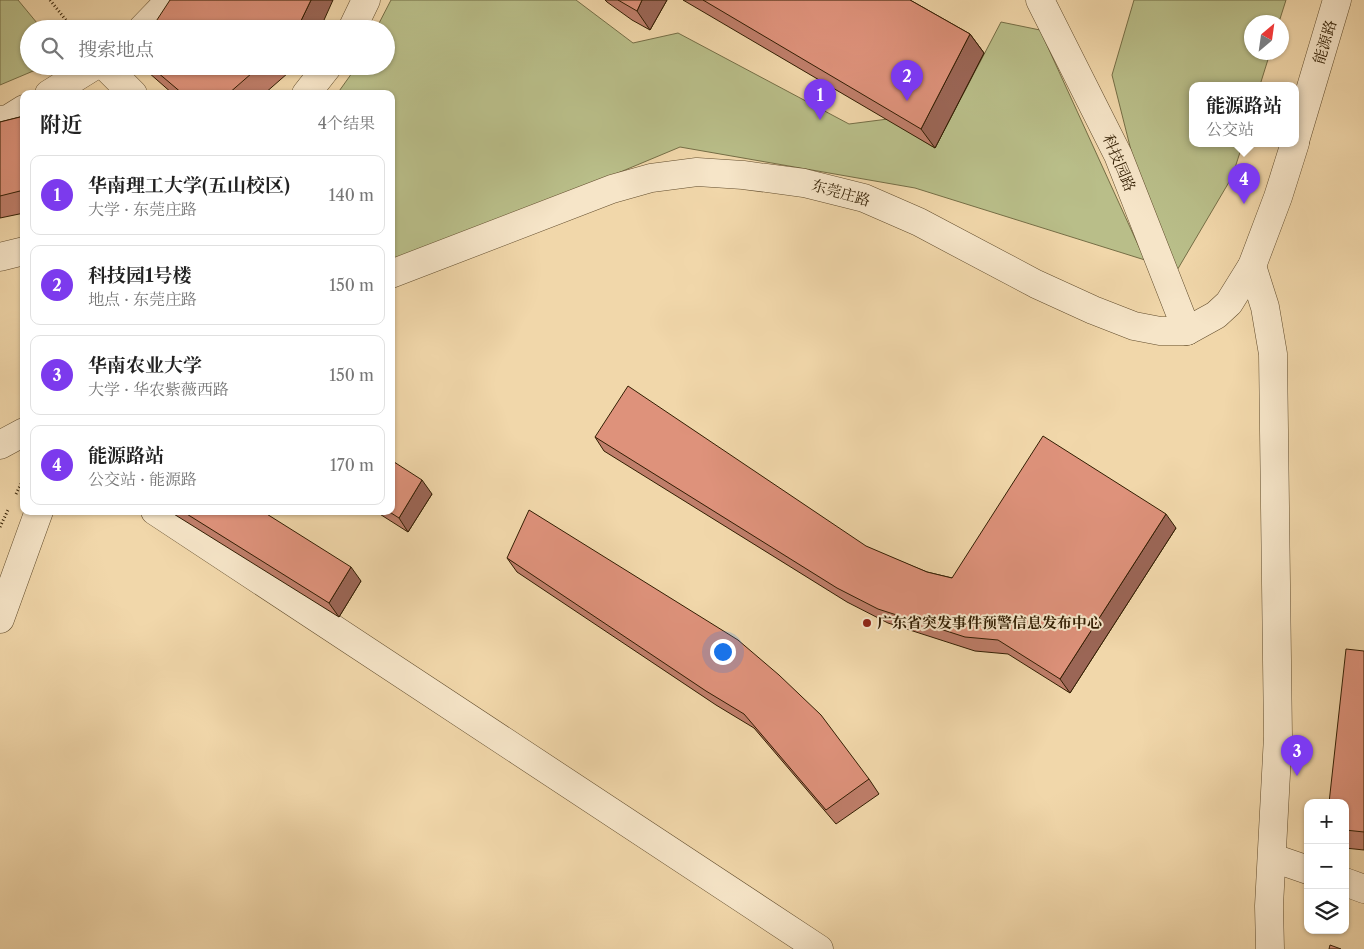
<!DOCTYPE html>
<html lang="zh">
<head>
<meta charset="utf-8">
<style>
  body { margin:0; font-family:"Libre Caslon Text","Noto Serif SC",serif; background:#f2f2f2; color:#222 }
  .controls { position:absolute; right:15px; bottom:15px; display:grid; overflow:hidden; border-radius:10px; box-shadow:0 1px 4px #0004 }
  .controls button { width:45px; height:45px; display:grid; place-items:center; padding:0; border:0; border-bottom:1px solid #e0e0e0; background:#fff; color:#222; font:25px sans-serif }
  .compass { position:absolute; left:1244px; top:15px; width:45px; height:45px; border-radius:50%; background:#fff; box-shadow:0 1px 4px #0004; rotate:29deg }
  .you { position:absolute; left:722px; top:651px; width:18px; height:18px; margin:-12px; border:4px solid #fff; border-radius:50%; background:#1a73e8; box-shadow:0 0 0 8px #1a73e833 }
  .badge { display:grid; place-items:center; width:32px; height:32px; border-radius:50%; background:#7c3aed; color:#fff; font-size:16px; font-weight:700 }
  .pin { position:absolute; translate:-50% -41px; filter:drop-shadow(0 1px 2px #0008) }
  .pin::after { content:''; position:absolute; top:26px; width:18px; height:15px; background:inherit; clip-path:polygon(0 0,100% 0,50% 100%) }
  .popup { position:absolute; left:1189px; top:82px; width:110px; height:65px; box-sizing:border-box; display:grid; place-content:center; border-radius:10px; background:#fff; filter:drop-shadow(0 1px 4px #0005); font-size:16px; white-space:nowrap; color:#767676 }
  .popup b { font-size:19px; color:#222 }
  .popup::after { content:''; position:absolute; left:50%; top:100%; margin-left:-10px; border:10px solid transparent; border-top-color:#fff }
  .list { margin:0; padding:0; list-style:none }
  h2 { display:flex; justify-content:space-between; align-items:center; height:65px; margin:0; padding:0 20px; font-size:21px }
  h2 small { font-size:16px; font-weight:400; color:#767676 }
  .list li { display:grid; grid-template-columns:32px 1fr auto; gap:15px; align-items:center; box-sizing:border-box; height:80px; margin:0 10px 10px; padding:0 10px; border:1px solid #e0e0e0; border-radius:10px }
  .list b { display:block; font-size:19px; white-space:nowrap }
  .list p { margin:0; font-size:16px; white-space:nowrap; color:#767676 }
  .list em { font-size:16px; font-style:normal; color:#767676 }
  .icon { flex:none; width:28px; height:28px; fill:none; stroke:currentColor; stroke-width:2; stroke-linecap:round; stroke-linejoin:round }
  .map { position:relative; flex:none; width:1364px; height:949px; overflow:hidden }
  .search { position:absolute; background:#fff; box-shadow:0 1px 4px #0004; left:20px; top:20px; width:375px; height:55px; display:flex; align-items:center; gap:12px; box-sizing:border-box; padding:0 18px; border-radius:28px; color:#767676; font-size:19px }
  .panel { position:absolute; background:#fff; box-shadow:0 1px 4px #0004; left:20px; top:90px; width:375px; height:425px; border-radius:10px }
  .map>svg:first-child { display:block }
</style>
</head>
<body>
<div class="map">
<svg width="1364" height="949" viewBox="0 0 1364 949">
  <rect width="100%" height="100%" fill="#f1d7aa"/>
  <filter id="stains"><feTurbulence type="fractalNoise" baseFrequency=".004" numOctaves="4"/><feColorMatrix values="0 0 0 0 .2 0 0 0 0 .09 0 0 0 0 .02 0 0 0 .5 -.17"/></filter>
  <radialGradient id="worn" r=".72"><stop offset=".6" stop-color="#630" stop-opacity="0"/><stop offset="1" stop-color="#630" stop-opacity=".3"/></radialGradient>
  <g fill="#b9be89" stroke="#756e46">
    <polygon points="0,0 18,0 42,29 29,29 29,66 45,66 0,85"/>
    <polygon points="391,0 576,0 633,43 678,33 849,124 888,119 935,148 1001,22 1040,30 1145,260 915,188 680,147 391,268 391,94 337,94 357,66 386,66 386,29 376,29"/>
    <polygon points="1134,0 1286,0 1279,22 1252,22 1252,52 1270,53 1260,85 1193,85 1193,143 1243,143 1232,177 1166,289 1112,75"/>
  </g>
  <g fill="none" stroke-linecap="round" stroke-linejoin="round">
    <g stroke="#614c2c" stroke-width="29">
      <g id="minor">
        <polyline points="1040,0 1118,155 1187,331"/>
        <polyline points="142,29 170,0"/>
        <polyline points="352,29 366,0"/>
        <polyline points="105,66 133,94"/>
        <polyline points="49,94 94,66"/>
        <polyline points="306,94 328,66"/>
        <polyline points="0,120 8,119 24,109"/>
        <polyline points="1295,141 1337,0"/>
        <polyline points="0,257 24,251"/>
        <polyline points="1252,266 1265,307 1273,354 1278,736 1269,906 1270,949"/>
        <polyline points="391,274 612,189 651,178 697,172 743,175 804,183 864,198 919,222 1036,284 1093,310 1134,326 1160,331 1187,331 1216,315 1229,303 1252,266 1278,197 1295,143"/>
        <polyline points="0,445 24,432"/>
        <polyline points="155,511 819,949"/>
        <polyline points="0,619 39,511"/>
        <polyline points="1273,858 1308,870"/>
        <polyline points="1345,882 1364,889"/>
      </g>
    </g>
    <g stroke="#311d02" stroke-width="3" stroke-dasharray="1 2.5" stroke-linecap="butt">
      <polyline points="50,0 73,29"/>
      <polyline points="16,494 24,478"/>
      <polyline points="0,527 8,510"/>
    </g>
    <use href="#minor" stroke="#f6e5c8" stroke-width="28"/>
  </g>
  <g fill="#bf7e6a" stroke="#311d02">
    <polygon points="605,0 667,0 650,30 632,20 607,2"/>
    <polygon points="683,0 910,0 970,34 984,53 935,148"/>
    <polygon points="144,66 296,66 264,94 173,94 148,72"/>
    <polygon points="24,116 24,213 0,218 0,122"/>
    <polygon points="595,437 927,572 952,578 1176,528 1070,693 1008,654 975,651 888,623 847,602 604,451"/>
    <polygon points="432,494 408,532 375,511 391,511"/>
    <polygon points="169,511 262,511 361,581 339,617"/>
    <polygon points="507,558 869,779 879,794 836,824 754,728 716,705 517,572"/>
    <polygon points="1364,651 1364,850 1345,848 1345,803"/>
  </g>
  <g fill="#9b6656" stroke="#311d02">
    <polygon points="311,0 333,0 320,29 297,29"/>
    <polygon points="642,0 667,0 650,30 637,11"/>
    <polygon points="970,34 984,53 935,148 921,129"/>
    <polygon points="422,480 432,494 408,532 399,518"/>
    <polygon points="1166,514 1176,528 1070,693 1060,679"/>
    <polygon points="351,567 361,581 339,617 329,603"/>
  </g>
  <g fill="#de927b" stroke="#311d02">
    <polygon points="170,0 311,0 297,29 151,29"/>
    <polygon points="618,0 642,0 637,11"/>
    <polygon points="703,0 910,0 970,34 921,129"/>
    <polygon points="150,66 260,66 228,94 183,94"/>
    <polygon points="24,116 24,190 0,196 0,122"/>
    <polygon points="628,386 866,546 927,572 952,578 1043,436 1166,514 1060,679 998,640 965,637 878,609 837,588 595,437"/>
    <polygon points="391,460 422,480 399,518 388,511 391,511"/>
    <polygon points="529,510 738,640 779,675 821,715 869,779 826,810 744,714 706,691 507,558"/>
    <polygon points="182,511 262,511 351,567 329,603"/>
    <polygon points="1346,649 1364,651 1364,832 1345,830 1345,803 1329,803"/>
    <polygon points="1330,945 1341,949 1329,949"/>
  </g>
  <circle fill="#8f2418" stroke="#f6e5c8" stroke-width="2" cx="867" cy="623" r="5"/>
  <g text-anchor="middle" stroke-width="4" stroke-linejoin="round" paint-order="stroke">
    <g font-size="15" fill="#311d02" stroke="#f6e5c8">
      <text transform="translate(1325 42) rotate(-73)" y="5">能源路</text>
      <text transform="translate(1119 163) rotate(67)" y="5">科技园路</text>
      <text transform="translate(841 193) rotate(16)" y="5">东莞庄路</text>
    </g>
    <g font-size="15" font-weight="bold" fill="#311d02" stroke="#f6e5c8" text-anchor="start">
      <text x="877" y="628">广东省突发事件预警信息发布中心</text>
    </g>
  </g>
  <rect width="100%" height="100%" filter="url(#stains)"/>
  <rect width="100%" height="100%" fill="url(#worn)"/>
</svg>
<div class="controls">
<button>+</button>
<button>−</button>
<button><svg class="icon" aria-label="layers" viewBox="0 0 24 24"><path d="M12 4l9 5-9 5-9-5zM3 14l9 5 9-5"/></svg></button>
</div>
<svg class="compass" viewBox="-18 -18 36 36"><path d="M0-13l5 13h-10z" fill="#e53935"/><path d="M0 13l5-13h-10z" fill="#767676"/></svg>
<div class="you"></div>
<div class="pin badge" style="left:820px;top:120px">1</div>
<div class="pin badge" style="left:907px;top:101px">2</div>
<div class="pin badge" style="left:1297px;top:776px">3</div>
<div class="pin badge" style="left:1244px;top:204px">4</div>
<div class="popup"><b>能源路站</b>公交站</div>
<div class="search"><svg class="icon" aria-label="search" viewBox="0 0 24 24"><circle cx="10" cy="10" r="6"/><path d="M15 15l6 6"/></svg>搜索地点</div>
<section class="panel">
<h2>附近<small>4个结果</small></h2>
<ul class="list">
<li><span class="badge">1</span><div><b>华南理工大学(五山校区)</b><p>大学 · 东莞庄路</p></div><em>140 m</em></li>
<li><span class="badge">2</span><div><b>科技园1号楼</b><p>地点 · 东莞庄路</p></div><em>150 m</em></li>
<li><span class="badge">3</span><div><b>华南农业大学</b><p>大学 · 华农紫薇西路</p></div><em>150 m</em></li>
<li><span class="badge">4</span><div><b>能源路站</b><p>公交站 · 能源路</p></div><em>170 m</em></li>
</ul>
</section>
</div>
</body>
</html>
